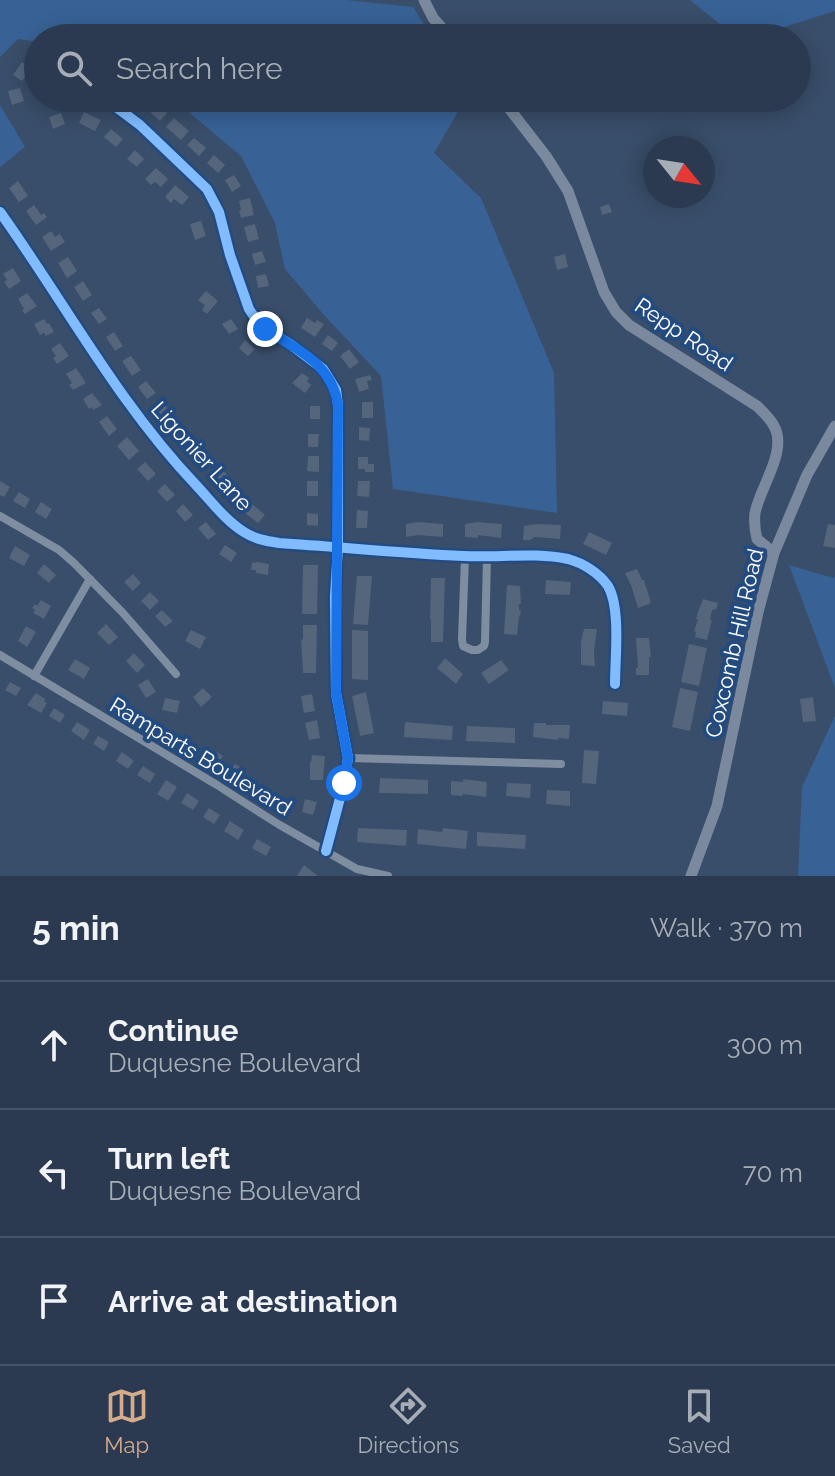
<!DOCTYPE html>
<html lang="en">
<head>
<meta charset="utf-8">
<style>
  body { margin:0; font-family:Raleway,sans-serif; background:#37455a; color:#f1f3f6 }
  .compass { position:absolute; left:643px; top:136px; width:72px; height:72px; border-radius:50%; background:#2b3a50; box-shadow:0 4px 20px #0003; rotate:120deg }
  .stop { position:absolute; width:24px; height:24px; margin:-18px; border:6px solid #1a73e8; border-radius:50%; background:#fff }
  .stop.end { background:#1a73e8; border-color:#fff; box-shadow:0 2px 8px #0008 }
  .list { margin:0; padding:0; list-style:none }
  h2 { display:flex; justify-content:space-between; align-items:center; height:104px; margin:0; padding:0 32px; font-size:34px }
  h2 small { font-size:26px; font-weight:400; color:#a6adb7 }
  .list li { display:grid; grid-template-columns:52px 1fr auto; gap:24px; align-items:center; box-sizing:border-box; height:128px; padding:0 32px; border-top:2px solid #475467 }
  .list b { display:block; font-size:30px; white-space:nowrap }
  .list p { margin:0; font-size:26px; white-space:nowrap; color:#a6adb7 }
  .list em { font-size:26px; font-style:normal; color:#a6adb7 }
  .icon { flex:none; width:44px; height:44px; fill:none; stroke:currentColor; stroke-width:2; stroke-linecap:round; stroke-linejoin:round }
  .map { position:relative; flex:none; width:835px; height:876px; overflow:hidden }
  .search { position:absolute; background:#2b3a50; box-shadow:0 4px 20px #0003; left:24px; right:24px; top:24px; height:88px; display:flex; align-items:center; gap:20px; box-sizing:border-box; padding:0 28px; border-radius:44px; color:#a6adb7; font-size:30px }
  .sheet { height:488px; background:#2b3a50 }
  nav { display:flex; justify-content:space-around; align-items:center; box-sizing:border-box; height:112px; border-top:2px solid #475467; background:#2b3a50; font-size:22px; color:#a6adb7 }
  nav a { display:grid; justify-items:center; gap:4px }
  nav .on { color:#d6ab8b }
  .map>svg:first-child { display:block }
</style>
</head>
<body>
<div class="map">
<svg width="835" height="876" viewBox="0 0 835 876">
  <rect width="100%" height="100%" fill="#394e6a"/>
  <g fill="#386296">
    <polygon points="0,0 346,0 413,7 433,38 38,38 38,42 18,39 0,57"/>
    <polygon points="690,0 835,0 835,11 749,38 737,38"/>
    <polygon points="172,98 466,98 434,153 481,198 554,373 557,513 393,489 381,376 324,315 285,269 275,223 241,156"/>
    <polygon points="0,105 25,147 0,167"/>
    <polygon points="789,565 833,578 835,576 835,688"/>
    <polygon points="835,716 835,876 798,876 802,787"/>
  </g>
  <g fill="#54657c">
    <polygon points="22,62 31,69 22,81 13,75"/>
    <polygon points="20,88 24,101 12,105 8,91"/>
    <polygon points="157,104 167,113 160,121 150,112"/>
    <polygon points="84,112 101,120 95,131 79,123"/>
    <polygon points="61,113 65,124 53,129 49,117"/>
    <polygon points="174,118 189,131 181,140 166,127"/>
    <polygon points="111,129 123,139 116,147 104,137"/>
    <polygon points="194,138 206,148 199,156 187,145"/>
    <polygon points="135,150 144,159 137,167 127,159"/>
    <polygon points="214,155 225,165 218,173 207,163"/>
    <polygon points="156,168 168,179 161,187 155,182 151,185 145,179"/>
    <polygon points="234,175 241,186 232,192 225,180"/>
    <polygon points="18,181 28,196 19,202 9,188"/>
    <polygon points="175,185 189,197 182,205 174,199 171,203 165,197"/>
    <polygon points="250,198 254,215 241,218 239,211 241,210 239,201"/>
    <polygon points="609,204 612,212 602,215 600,207"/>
    <polygon points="34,205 41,215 44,213 47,217 36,225 26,211"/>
    <polygon points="201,221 206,236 195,240 190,224"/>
    <polygon points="255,224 259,239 248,242 244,227"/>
    <polygon points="51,231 55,237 60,234 65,242 51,251 42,237"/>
    <polygon points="262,251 266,262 255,265 252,254"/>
    <polygon points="565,254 568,267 557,270 554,257"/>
    <polygon points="68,257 77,271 67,278 58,263"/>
    <polygon points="13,268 21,281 9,289 4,282 7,280 3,274"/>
    <polygon points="266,274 269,286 258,288 256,276"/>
    <polygon points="83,281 92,295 83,301 74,287"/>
    <polygon points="206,291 218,301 207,314 202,310 205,305 198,300"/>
    <polygon points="27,293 37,306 25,314 22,310 24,309 18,299"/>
    <polygon points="99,308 107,319 99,324 91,313"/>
    <polygon points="307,318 315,323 317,320 324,324 315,337 301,328"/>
    <polygon points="44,319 47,324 49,323 54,332 46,336 44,333 40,335 34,324"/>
    <polygon points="231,319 238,329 229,334 222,324"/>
    <polygon points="114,332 123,346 115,351 106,337"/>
    <polygon points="328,335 338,343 332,351 322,344"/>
    <polygon points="245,340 255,349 248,356 239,348"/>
    <polygon points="60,343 69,356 57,364 53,358 56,356 51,349"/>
    <polygon points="349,349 359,362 350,369 340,356"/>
    <polygon points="131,356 141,370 132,376 122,361"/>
    <polygon points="76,368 86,383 73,390 69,385 72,383 66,374"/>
    <polygon points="302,373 309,378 307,381 311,385 305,393 292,383"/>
    <polygon points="370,375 372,380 367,381 369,389 359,392 355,379"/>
    <polygon points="146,381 156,393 147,399 138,387"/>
    <polygon points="92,393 102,405 93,410 92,407 89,409 83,399"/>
    <rect x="362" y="402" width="11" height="16"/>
    <polygon points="165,405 174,416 165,423 157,412"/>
    <rect x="310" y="406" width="10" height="13"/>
    <polygon points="107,416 117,429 109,436 99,422"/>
    <polygon points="183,426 193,437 185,444 175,433"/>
    <polygon points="359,427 370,428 369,441 359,440"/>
    <polygon points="308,434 319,434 318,447 308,447"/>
    <polygon points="127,437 139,451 129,460 117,446"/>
    <polygon points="201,446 210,457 202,464 193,454"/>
    <polygon points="308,456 319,456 319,472 307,471"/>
    <polygon points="358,457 368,457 368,464 374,464 374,472 365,472 365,469 358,469"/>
    <polygon points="145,462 156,474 148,481 137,469"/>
    <polygon points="219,466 229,477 220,484 210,473"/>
    <polygon points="0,481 10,487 4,497 0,495"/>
    <rect x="307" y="481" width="11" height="15"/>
    <polygon points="358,481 370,481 369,497 357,496"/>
    <polygon points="165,484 175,495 167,502 157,491"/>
    <polygon points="235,485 245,496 237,503 228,492"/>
    <polygon points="19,492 30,499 25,508 13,501"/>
    <polygon points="41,502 52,509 46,519 35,512"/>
    <polygon points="183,504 193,515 185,522 176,511"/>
    <polygon points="252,504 265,515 258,523 245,513"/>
    <polygon points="357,510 368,511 367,528 356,528"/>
    <polygon points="307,513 318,514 318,526 307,525"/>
    <polygon points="206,522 216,534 208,540 198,528"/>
    <polygon points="418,522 443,524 443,537 418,535 406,537 406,524"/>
    <polygon points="477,522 502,524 501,538 478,535 478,538 465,537 465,524"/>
    <polygon points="537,524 561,525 560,539 535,537 530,540 523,540 524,526"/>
    <polygon points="828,524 835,525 835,548 823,546"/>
    <polygon points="589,532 612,543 606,555 583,544"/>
    <polygon points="225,545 237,553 231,562 219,554"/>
    <polygon points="15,546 30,555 24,566 9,558"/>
    <polygon points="258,562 269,564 268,575 256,573 256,570 251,570 252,563"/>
    <polygon points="44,564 56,575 49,583 37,573"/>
    <polygon points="303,565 318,565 317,614 302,614"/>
    <polygon points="637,569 642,580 644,580 651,603 638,608 631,585 625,573"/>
    <polygon points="133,574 141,583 133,591 124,582"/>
    <polygon points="357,576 372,576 368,625 353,624"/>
    <polygon points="431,578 445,578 443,642 431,642 431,619 430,619"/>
    <polygon points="546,580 571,582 570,595 545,594"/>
    <polygon points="507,585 520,586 521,604 519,604 519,610 521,610 520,616 519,617 517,635 504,634"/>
    <polygon points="150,592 159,601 150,610 141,601"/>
    <polygon points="703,599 718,603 716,610 713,609 711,614 710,620 712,620 707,640 695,637 696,632 694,631 698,619 696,619 698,612"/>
    <polygon points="41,600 51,606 44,619 33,613 35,610 32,608 35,604 37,606"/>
    <polygon points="162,610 173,621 165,627 155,616"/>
    <polygon points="106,624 118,637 109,645 97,633"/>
    <polygon points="303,625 317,625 316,673 303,673 301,640 303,639"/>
    <polygon points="26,626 36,632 27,647 18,641"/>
    <polygon points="584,629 597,629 594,652 595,666 581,665 581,641"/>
    <polygon points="191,630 206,637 200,649 185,641"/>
    <polygon points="352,630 368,631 368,680 352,679"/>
    <polygon points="636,638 649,638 651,657 649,657 649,675 636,675 636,668 638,668"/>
    <polygon points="689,644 707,648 699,686 681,682"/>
    <polygon points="134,653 145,665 137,673 126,661"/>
    <polygon points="445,658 463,674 456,684 437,668"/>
    <polygon points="75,659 90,668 84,679 68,670"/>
    <polygon points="501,660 509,670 489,684 481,673"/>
    <polygon points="148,679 156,692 146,698 138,685"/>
    <polygon points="10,682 21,688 16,696 5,690"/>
    <polygon points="203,688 212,697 201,707 193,697"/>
    <polygon points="680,688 698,692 690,731 672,727"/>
    <polygon points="366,692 374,733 360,736 352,696"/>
    <polygon points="36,693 45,699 44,701 47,703 41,713 27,705"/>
    <polygon points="312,694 315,711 304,713 301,696"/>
    <polygon points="813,697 816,721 803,722 800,699"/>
    <polygon points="165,698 180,701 177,713 162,710"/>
    <polygon points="603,701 628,703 627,716 602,714"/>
    <polygon points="54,708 65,715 60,723 49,716"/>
    <polygon points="317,720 320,738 309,740 305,723"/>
    <polygon points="77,722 90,730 84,740 71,731"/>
    <polygon points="405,722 453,726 452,740 404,737"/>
    <polygon points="534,723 546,723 546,725 570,725 569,739 558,738 558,740 533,737"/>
    <polygon points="467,726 515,728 515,743 466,741"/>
    <polygon points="98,736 109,742 104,751 93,744"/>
    <polygon points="210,748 223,756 217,765 204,757"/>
    <polygon points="584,750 599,751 596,784 582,783"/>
    <polygon points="122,752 134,761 128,769 116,761"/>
    <polygon points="312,755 325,756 323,780 310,780 310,762 311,762"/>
    <polygon points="235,764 247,771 240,781 229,773"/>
    <polygon points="143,766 155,774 150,783 137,775"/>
    <polygon points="380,778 428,780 428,794 379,793"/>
    <polygon points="463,779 487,782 486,797 463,794 463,796 451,795 451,781 463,782"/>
    <polygon points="166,780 177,787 168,801 157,794"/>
    <polygon points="507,783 531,784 530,798 506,796"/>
    <polygon points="547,790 570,791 570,806 546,804"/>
    <polygon points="187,793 199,801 193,810 181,803"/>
    <polygon points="305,799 317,802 313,815 302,812"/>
    <polygon points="209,808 220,815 214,824 203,817"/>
    <polygon points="230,821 244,830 238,840 224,831"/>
    <polygon points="358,828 407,830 406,846 357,842"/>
    <polygon points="443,828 468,831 466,849 417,844 418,829 442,832"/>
    <polygon points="477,832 526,835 525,849 477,846"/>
    <polygon points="257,839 271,847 266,856 252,848"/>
    <polygon points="304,865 309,869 318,876 297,876"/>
  </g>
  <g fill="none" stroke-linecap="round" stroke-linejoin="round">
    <g stroke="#7e8ea0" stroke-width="8">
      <polyline points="104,98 140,125 207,189 219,212 230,255 249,309 257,321 265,329 290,344 323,369 336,390 338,405 338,547 335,596 336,693 348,758 344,783 326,851"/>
      <path d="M0,212c65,91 118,191 196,273 15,16 30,36 48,47 11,7 22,9 35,11 61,4 123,10 184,13 35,2 71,-4 105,3 15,4 31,14 40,27 13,22 7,72 7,98"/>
      <polyline points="0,516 59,550 74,563 123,613 176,674"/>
      <polyline points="465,557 462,639 463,646 472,650 478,650 484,646 485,642 487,557"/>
      <polyline points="0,655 217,785 278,824 357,869 388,876"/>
      <polyline points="34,676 90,579"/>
      <polyline points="348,758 561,764"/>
    </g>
    <g stroke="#7a899d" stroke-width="11">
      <polyline points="424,0 433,18 451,38"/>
      <path d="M501,98l45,58 22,35 36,101 12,20 13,13 128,81c6,6 13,12 17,20 14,25 -14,61 -19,87 -1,9 0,18 2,26l17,14"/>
      <polyline points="691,876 717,806 758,612 774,553 807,475 835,426"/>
    </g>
    <g stroke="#244b7f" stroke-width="15">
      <g id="cycleway">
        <polyline points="104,98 140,125 207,189 219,212 230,255 249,309 257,321 265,329 290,344 323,369 336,390 338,405 338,547 335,596 336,693 348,758 344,783 326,851"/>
        <path d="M0,212c65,91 118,191 196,273 15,16 30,36 48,47 11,7 22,9 35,11 61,4 123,10 184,13 35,2 71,-4 105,3 15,4 31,14 40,27 13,22 7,72 7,98"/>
      </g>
    </g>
    <use href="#cycleway" stroke="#80bcff" stroke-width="10"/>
  </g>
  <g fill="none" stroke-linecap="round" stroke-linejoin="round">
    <path stroke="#1a73e8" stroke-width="10" d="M265,329c32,20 67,35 73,76l-2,288 12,65 -4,25"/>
  </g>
  <g text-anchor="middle" stroke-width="8" stroke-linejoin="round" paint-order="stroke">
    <g font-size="22" fill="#fff" stroke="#244b7f">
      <text transform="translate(684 334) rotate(34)" y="8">Repp Road</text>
      <text transform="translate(202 456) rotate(48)" y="8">Ligonier Lane</text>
      <text transform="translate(734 643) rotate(-77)" y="8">Coxcomb Hill Road</text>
      <text transform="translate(201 756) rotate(31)" y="8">Ramparts Boulevard</text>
    </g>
  </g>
</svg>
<svg class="compass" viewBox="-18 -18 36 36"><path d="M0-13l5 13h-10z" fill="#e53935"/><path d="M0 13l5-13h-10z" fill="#a6adb7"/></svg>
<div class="stop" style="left:344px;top:783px"></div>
<div class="stop end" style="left:265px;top:329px"></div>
<div class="search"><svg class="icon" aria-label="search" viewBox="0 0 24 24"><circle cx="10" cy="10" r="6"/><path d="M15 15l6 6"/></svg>Search here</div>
</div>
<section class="sheet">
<h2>5 min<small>Walk · 370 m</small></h2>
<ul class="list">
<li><svg class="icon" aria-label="ahead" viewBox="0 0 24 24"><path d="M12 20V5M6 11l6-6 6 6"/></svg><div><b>Continue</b><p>Duquesne Boulevard</p></div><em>300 m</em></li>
<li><svg class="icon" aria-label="left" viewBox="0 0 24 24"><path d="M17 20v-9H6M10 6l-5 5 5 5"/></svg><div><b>Turn left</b><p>Duquesne Boulevard</p></div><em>70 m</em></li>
<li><svg class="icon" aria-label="arrive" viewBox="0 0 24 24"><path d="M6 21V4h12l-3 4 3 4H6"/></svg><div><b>Arrive at destination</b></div></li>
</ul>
</section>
<nav>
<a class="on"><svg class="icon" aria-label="map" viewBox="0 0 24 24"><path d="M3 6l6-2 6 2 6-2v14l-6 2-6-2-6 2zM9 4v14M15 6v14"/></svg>Map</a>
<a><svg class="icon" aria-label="directions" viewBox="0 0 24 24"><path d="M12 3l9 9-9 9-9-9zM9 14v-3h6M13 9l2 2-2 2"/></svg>Directions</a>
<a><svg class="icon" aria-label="saved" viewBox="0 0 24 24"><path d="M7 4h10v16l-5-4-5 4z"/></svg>Saved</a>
</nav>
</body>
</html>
